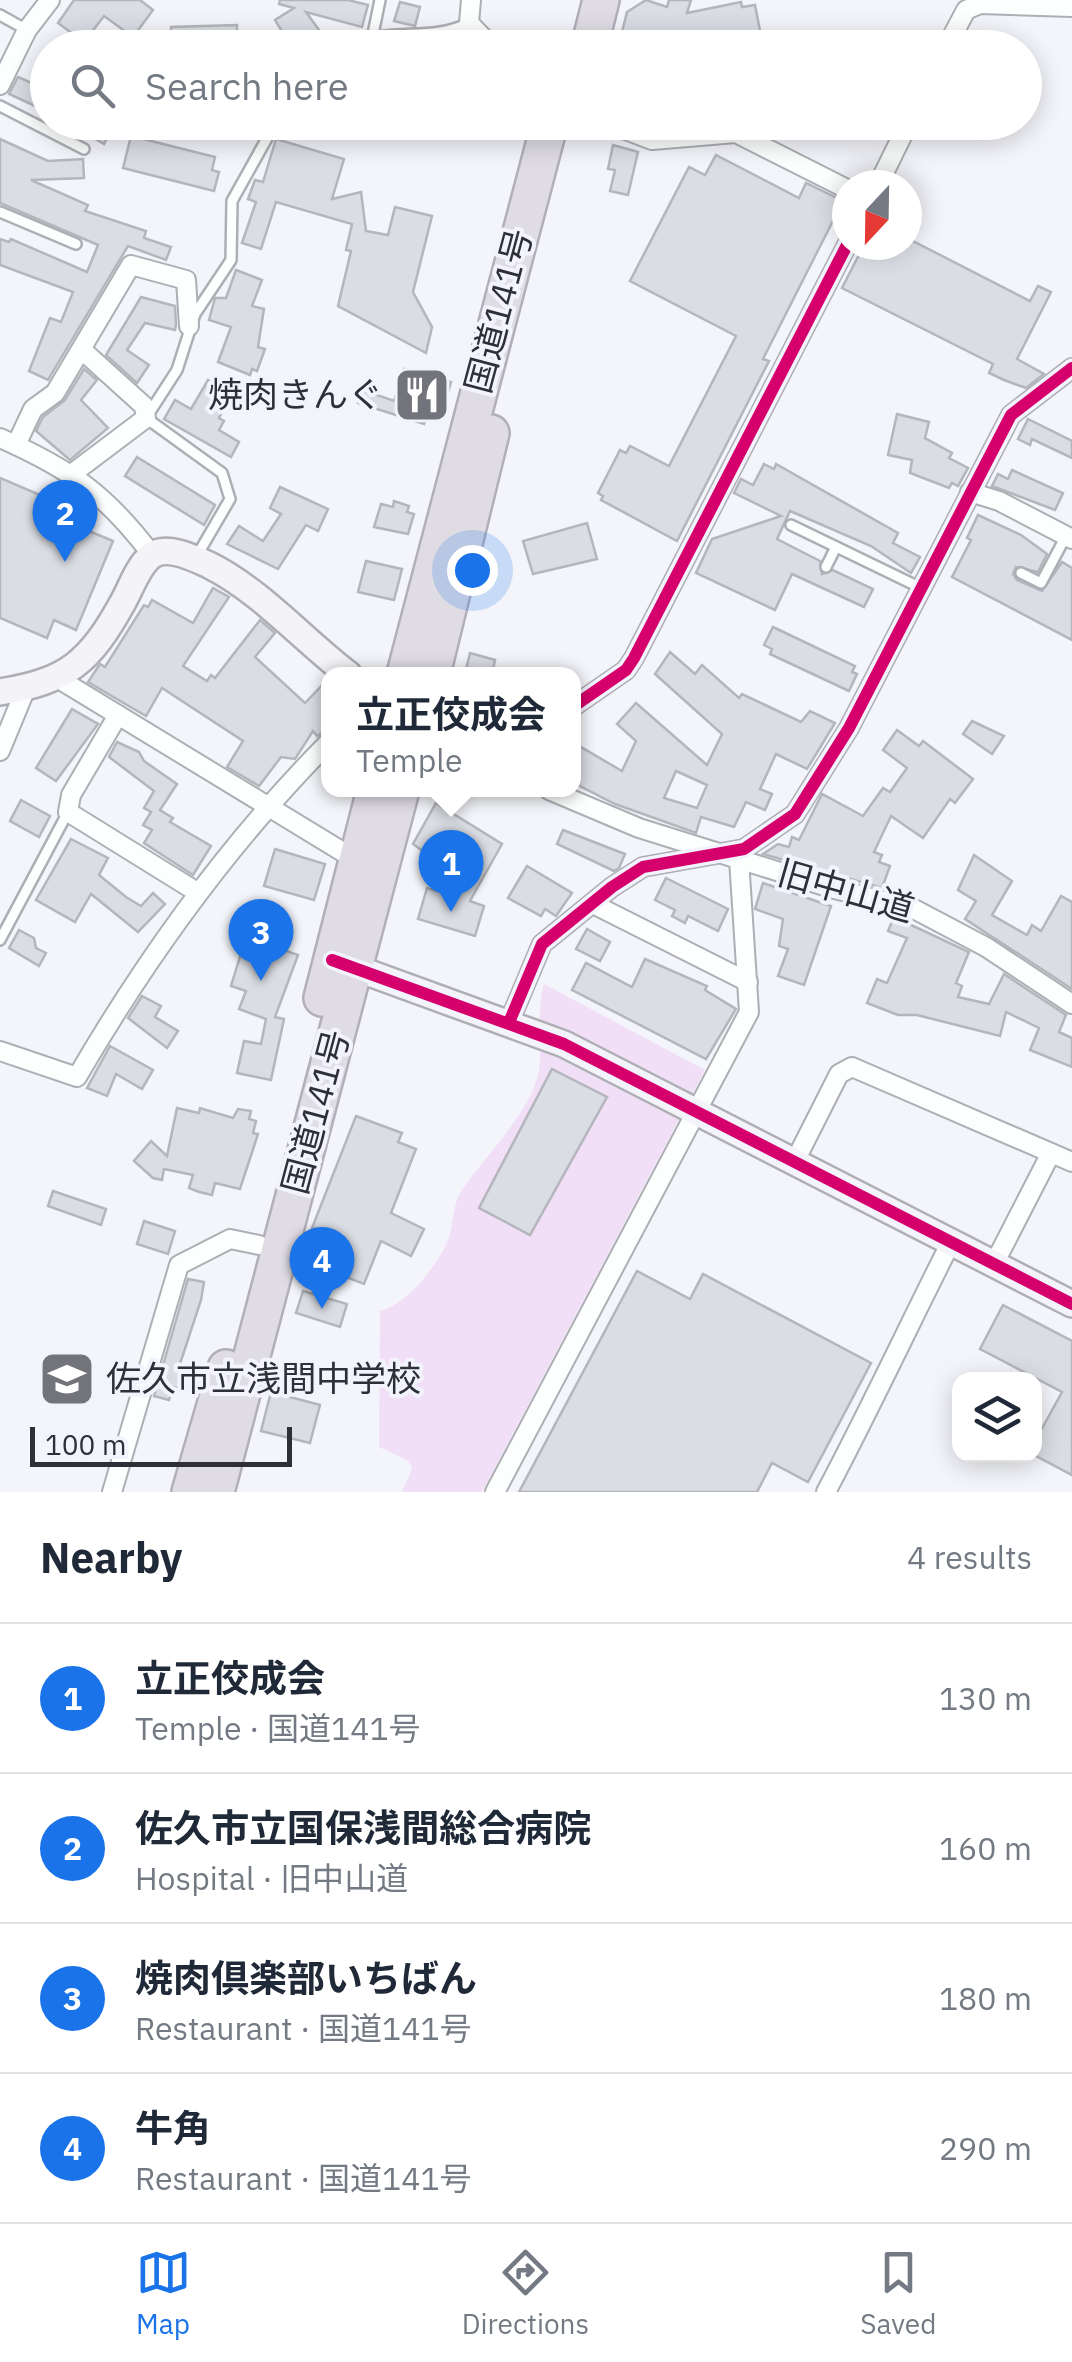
<!DOCTYPE html>
<html lang="en">
<head>
<meta charset="utf-8">
<style>
  body { margin:0; font-family:"IBM Plex Sans","Noto Sans JP",sans-serif; background:#f6f6f7; color:#1f2937 }
  .controls { position:absolute; right:30px; bottom:30px; display:grid; overflow:hidden; border-radius:20px; box-shadow:0 5px 25px #0003 }
  .controls button { width:90px; height:90px; display:grid; place-items:center; padding:0; border:0; border-bottom:2px solid #e0e1e3; background:#fff; color:#1f2937; font:50px sans-serif }
  .compass { position:absolute; left:832px; top:170px; width:90px; height:90px; border-radius:50%; background:#fff; box-shadow:0 5px 25px #0003; rotate:202deg }
  .scale { position:absolute; left:30px; bottom:25px; width:262px; box-sizing:border-box; padding-left:10px; border:5px solid #2e2f37; border-top:0; font-size:28px; line-height:35px; white-space:nowrap; color:#2e2f37; -webkit-text-stroke:8px #f2f3fc; paint-order:stroke }
  .you { position:absolute; left:472px; top:570px; width:35px; height:35px; margin:-25px; border:8px solid #fff; border-radius:50%; background:#1a73e8; box-shadow:0 0 0 15px #1a73e833 }
  .badge { display:grid; place-items:center; width:65px; height:65px; border-radius:50%; background:#1a73e8; color:#fff; font-size:32px; font-weight:700 }
  .pin { position:absolute; translate:-50% -82px; filter:drop-shadow(0 2px 5px #0008) }
  .pin::after { content:''; position:absolute; top:52px; width:35px; height:30px; background:inherit; clip-path:polygon(0 0,100% 0,50% 100%) }
  .popup { position:absolute; left:321px; top:667px; width:260px; height:130px; box-sizing:border-box; display:grid; place-content:center; border-radius:20px; background:#fff; filter:drop-shadow(0 2px 8px #0005); font-size:32px; white-space:nowrap; color:#747a83 }
  .popup b { font-size:38px; color:#1f2937 }
  .popup::after { content:''; position:absolute; left:50%; top:100%; margin-left:-20px; border:20px solid transparent; border-top-color:#fff }
  .list { margin:0; padding:0; list-style:none }
  h2 { display:flex; justify-content:space-between; align-items:center; height:130px; margin:0; padding:0 40px; font-size:42px }
  h2 small { font-size:32px; font-weight:400; color:#747a83 }
  .list li { display:grid; grid-template-columns:65px 1fr auto; gap:30px; align-items:center; box-sizing:border-box; height:150px; padding:0 40px; border-top:2px solid #e0e1e3 }
  .list b { display:block; font-size:38px; white-space:nowrap }
  .list p { margin:0; font-size:32px; white-space:nowrap; color:#747a83 }
  .list em { font-size:32px; font-style:normal; color:#747a83 }
  .icon { flex:none; width:55px; height:55px; fill:none; stroke:currentColor; stroke-width:2; stroke-linecap:round; stroke-linejoin:round }
  .map { position:relative; flex:none; width:1072px; height:1492px; overflow:hidden }
  .search { position:absolute; background:#fff; box-shadow:0 5px 25px #0003; left:30px; right:30px; top:30px; height:110px; display:flex; align-items:center; gap:25px; box-sizing:border-box; padding:0 35px; border-radius:55px; color:#747a83; font-size:38px }
  .sheet { height:730px; background:#fff }
  nav { display:flex; justify-content:space-around; align-items:center; box-sizing:border-box; height:140px; border-top:2px solid #e0e1e3; background:#fff; font-size:28px; color:#747a83 }
  nav a { display:grid; justify-items:center; gap:5px }
  nav .on { color:#1a73e8 }
  .map>svg:first-child { display:block }
</style>
</head>
<body>
<div class="map">
<svg width="1072" height="1492" viewBox="0 0 1072 1492">
  <rect width="100%" height="100%" fill="#f4f5fa"/>
  <path fill="#f1def7" d="M544,984l161,86 -223,422h-80l10,-23 -3,-8 -30,-14 1,-136c28,-7 62,-50 70,-77 4,-15 3,-31 12,-44 22,-32 67,-77 76,-115 6,-26 -3,-58 6,-91z"/>
  <g fill="#dadde3" stroke="#b4b6bc" stroke-width="2.5" fill-rule="evenodd">
    <polygon points="74,0 140,0 153,10 133,37 104,16 84,42 58,23"/>
    <polygon points="280,0 348,0 368,5 362,27 306,12 332,48 292,48 275,20 294,8 279,4"/>
    <polygon points="646,0 667,7 669,0 691,0 687,13 741,2 742,7 755,5 762,41 729,48 618,48 627,12"/>
    <polygon points="400,2 420,7 415,26 394,21"/>
    <polygon points="237,25 237,44 171,46 171,27"/>
    <polygon points="18,77 48,90 48,112 9,94"/>
    <polygon points="91,122 115,122 104,144 85,133"/>
    <polygon points="131,136 215,157 212,170 219,172 214,191 123,168"/>
    <polygon points="0,139 48,161 83,159 84,178 31,180 88,205 85,211 146,231 144,238 171,247 166,260 128,246 48,380 29,371 50,318 61,322 73,292 0,265 0,239 9,242 11,239 87,272 98,245 0,203"/>
    <polygon points="276,139 344,159 332,199 361,192 366,231 388,235 395,207 432,216 413,292 432,327 426,353 338,306 351,251 346,250 352,224 276,202 261,249 242,243 256,202 248,199 255,180 263,182"/>
    <polygon points="613,145 638,152 628,195 610,191 615,170 608,169"/>
    <polygon points="716,155 799,198 806,183 843,201 763,359 769,361 677,541 601,500 603,496 598,493 620,450 626,453 630,446 669,466 736,336 630,281 689,167 705,175"/>
    <polygon points="907,238 1030,301 1038,286 1051,292 1017,359 1044,374 1026,388 1004,380 989,373 993,364 842,288 864,245 907,245"/>
    <polygon points="236,270 262,280 252,306 264,309 258,347 265,349 257,371 252,369 250,375 218,362 231,327 209,320 215,298 226,298"/>
    <polygon points="141,297 175,306 176,325 175,330 145,323 127,350 149,365 137,383 106,355"/>
    <polygon points="84,369 97,380 81,400 108,428 70,460 36,431 43,417 65,400"/>
    <polygon points="404,369 451,382 440,420 426,417 424,424 358,403 363,390 394,401"/>
    <polygon points="208,380 232,394 219,418 224,421 219,430 239,442 231,457 164,419 175,400 191,409"/>
    <polygon points="897,414 929,422 925,438 952,453 949,458 968,468 958,486 952,483 949,488 910,473 912,460 888,455"/>
    <polygon points="1028,419 1072,441 1072,458 1032,439 1030,445 1018,439"/>
    <polygon points="137,457 215,505 204,525 125,476"/>
    <polygon points="764,464 774,469 776,464 898,533 893,543 920,557 911,573 871,546 790,511 777,539 820,561 822,574 833,570 873,589 864,607 792,574 775,610 696,573 712,539 781,516 734,493 741,479 753,485"/>
    <polygon points="1012,470 1063,493 1055,510 992,486 998,474 1008,479"/>
    <polygon points="0,478 68,507 66,511 88,520 84,529 113,541 76,630 54,620 47,638 0,618"/>
    <polygon points="280,487 328,509 318,531 306,525 278,569 227,544 239,526 263,541 281,514 270,508"/>
    <polygon points="394,501 409,506 407,512 414,514 408,534 374,527 381,504 393,507"/>
    <polygon points="978,515 1021,535 1047,554 1038,572 1016,567 1013,574 1017,580 1042,591 1062,562 1072,568 1072,640 952,577 971,540 967,538"/>
    <polygon points="587,523 597,559 533,574 523,541"/>
    <polygon points="366,561 402,569 394,600 358,592"/>
    <polygon points="213,588 229,597 183,666 207,681 211,675 215,678 260,620 275,633 255,657 305,703 328,679 328,729 317,736 313,731 295,759 281,757 259,786 227,767 243,741 162,688 146,716 88,682 100,664 105,667 144,605 148,607 152,600 193,623"/>
    <polygon points="773,627 855,666 852,672 857,674 849,691 770,654 772,649 764,645"/>
    <path d="M670,652l25,22 7,-9 37,33 3,-4 59,28 9,-11 25,12 -28,46 -31,-15 -16,35 12,5 -7,16 -19,-8 -12,25 -33,-10 -5,16 -81,-29 -41,-21v-40l48,28 14,-30 -19,-17 19,-21 71,62 15,-31 -67,-60zM676,771l31,14 -10,23 -33,-10z"/>
    <polygon points="470,653 495,660 492,674 465,674"/>
    <polygon points="72,709 98,724 56,781 36,768"/>
    <polygon points="972,721 1004,736 992,754 963,734"/>
    <polygon points="897,730 919,746 923,741 973,779 955,803 950,799 923,838 891,816 874,852 882,855 879,862 890,866 882,888 763,854 778,844 789,847 792,837 799,840 822,794 863,816 883,788 890,792 907,768 883,750"/>
    <polygon points="117,742 139,752 144,761 177,784 160,810 173,818 170,822 211,846 193,875 144,843 152,830 143,825 151,812 144,808 154,791 109,757"/>
    <polygon points="21,800 50,816 39,837 10,821"/>
    <polygon points="436,803 502,844 470,901 484,906 475,936 418,919 427,888 437,891 444,867 413,844"/>
    <polygon points="563,830 625,854 619,868 614,871 557,844"/>
    <polygon points="71,839 108,858 99,875 126,897 141,906 153,893 165,904 138,932 91,894 75,922 36,900"/>
    <polygon points="275,849 325,864 314,900 264,886"/>
    <polygon points="974,855 1012,881 992,915 1027,935 1032,925 1041,931 1061,896 1072,902 1072,989 965,919 976,901 958,890"/>
    <polygon points="527,866 572,893 556,916 545,909 541,916 508,898"/>
    <polygon points="666,878 728,909 718,931 688,916 685,923 672,916 675,910 655,900"/>
    <polygon points="763,883 831,906 804,985 778,976 788,949 779,946 783,919 755,909"/>
    <polygon points="894,917 969,952 956,983 962,986 958,997 989,1004 1004,974 1066,1015 1059,1032 1072,1038 1072,1067 1030,1050 1039,1028 1006,1012 1000,1036 917,1015 898,1015 867,1003 877,979 887,983 907,938 888,931"/>
    <polygon points="587,929 610,942 600,961 576,949"/>
    <polygon points="19,930 34,938 36,948 46,953 39,966 9,948"/>
    <polygon points="246,937 298,955 275,1017 284,1019 271,1080 237,1073 244,1041 261,1044 266,1019 239,1009 246,991 231,986"/>
    <polygon points="645,959 707,986 705,990 736,1009 706,1059 572,990 586,963 632,987"/>
    <polygon points="142,996 161,1006 155,1017 178,1031 167,1048 128,1018"/>
    <polygon points="110,1046 153,1070 142,1089 116,1074 107,1096 87,1088"/>
    <polygon points="552,1069 607,1097 530,1235 479,1208"/>
    <polygon points="177,1108 199,1113 200,1108 233,1118 238,1109 251,1111 249,1119 256,1121 253,1133 258,1134 240,1189 215,1183 212,1195 199,1192 189,1188 193,1175 164,1169 162,1180 153,1178 134,1161 151,1141 167,1156"/>
    <polygon points="356,1116 402,1133 398,1142 416,1149 391,1213 424,1229 411,1256 381,1241 364,1284 305,1261 317,1230 312,1228"/>
    <polygon points="53,1191 106,1209 101,1225 48,1206"/>
    <polygon points="144,1221 175,1231 168,1254 137,1244"/>
    <polygon points="637,1271 690,1299 703,1274 871,1363 808,1482 772,1463 757,1492 519,1492"/>
    <polygon points="188,1279 204,1282 201,1300 179,1367 186,1369 180,1389 173,1387 169,1400 154,1396"/>
    <polygon points="303,1291 347,1304 340,1327 296,1313"/>
    <polygon points="1003,1305 1072,1341 1072,1475 1034,1455 1034,1443 1062,1392 980,1349"/>
    <polygon points="271,1392 320,1405 310,1443 261,1431"/>
  </g>
  <g fill="none" stroke-linecap="round" stroke-linejoin="round">
    <g stroke="#aeafb5" stroke-width="14">
      <g id="lane">
        <polyline points="0,15 27,30"/>
        <polyline points="373,34 380,0"/>
        <path d="M350,48c40,-24 75,-4 119,-25"/>
        <polyline points="0,106 84,149"/>
        <polyline points="0,212 76,244"/>
        <polyline points="791,525 921,588"/>
        <polyline points="198,554 230,499 222,473 146,418 177,370 195,314 231,260 232,201 276,122"/>
        <polyline points="826,567 836,547"/>
        <polyline points="1021,573 1041,583 1066,536"/>
        <polyline points="0,940 68,812"/>
      </g>
    </g>
    <g stroke="#aeafb5" stroke-width="22">
      <g id="street">
        <polyline points="471,0 469,23 493,48"/>
        <polyline points="946,48 966,10 980,4 1072,7"/>
        <polyline points="0,85 27,30 50,0"/>
        <polyline points="605,122 652,140 736,133 847,189"/>
        <polyline points="878,185 909,122"/>
        <path d="M0,438c70,31 106,56 152,117"/>
        <polyline points="16,445 33,409 55,393 131,265 186,280 189,326"/>
        <polyline points="73,473 146,418 144,406 82,350"/>
        <polyline points="970,492 999,501 1072,539"/>
        <polyline points="59,679 356,860"/>
        <polyline points="574,706 626,670 634,658 847,245"/>
        <polyline points="118,715 71,795 68,812 197,892"/>
        <polyline points="0,751 26,688"/>
        <polyline points="549,790 639,828 831,888 914,909 986,947 1072,1004"/>
        <polyline points="593,904 748,982"/>
        <polyline points="510,1020 542,944 612,887 643,867 744,849 795,814 849,728 1011,415 1072,368"/>
        <path d="M0,1051l77,26c71,-122 152,-234 251,-334"/>
        <polyline points="795,1161 839,1074 852,1067 1072,1162"/>
        <polyline points="994,1264 1051,1153"/>
        <polyline points="112,1492 179,1265 230,1239 259,1245"/>
        <polyline points="495,1492 749,1012 739,859"/>
        <path d="M826,1492c44,-83 83,-167 125,-250"/>
      </g>
    </g>
    <g stroke="#aeafb5" stroke-width="30">
      <g id="secondary">
        <path d="M0,692c68,-11 90,-30 123,-90 8,-14 15,-36 28,-46 15,-12 43,2 58,9 52,26 93,74 139,109"/>
        <polyline points="339,962 564,1044 1072,1304"/>
      </g>
    </g>
    <g stroke="#b2afbb" stroke-width="40">
      <g id="highway">
        <polyline points="589,48 601,0"/>
        <polyline points="405,674 550,122"/>
        <polyline points="432,674 491,433"/>
        <polyline points="322,998 375,790"/>
        <polyline points="190,1492 226,1368"/>
        <polyline points="216,1492 401,790"/>
      </g>
    </g>
    <use href="#lane" stroke="#fdfefe" stroke-width="9"/>
    <use href="#street" stroke="#fdfefe" stroke-width="18"/>
    <use href="#secondary" stroke="#f4f3f7" stroke-width="25"/>
    <use href="#highway" stroke="#dfdce4" stroke-width="35"/>
    <g stroke="#f2f3fc" stroke-width="19">
      <g id="cycleway">
        <polyline points="574,706 626,670 634,658 847,245"/>
        <polyline points="332,960 564,1044 1072,1304"/>
        <polyline points="510,1020 542,944 612,887 643,867 744,849 795,814 849,728 1011,415 1072,368"/>
      </g>
    </g>
    <use href="#cycleway" stroke="#d6006c" stroke-width="12"/>
  </g>
  <defs>
    <g id="restaurant-square" transform="scale(2.875)"><rect x="-9" y="-9" width="18" height="18" rx="4" fill="#73747b" stroke="#f2f3fc"/><path d="M-5-6h1v4h1v-4h1v4h1v-4h1v5L-1.5 .5V6h-2V.5L-5-1ZM5-6V6H3V1.5H1.5Q1.5-4 5-6Z" fill="#fff"/></g>
    <g id="school-square" transform="scale(2.875)"><rect x="-9" y="-9" width="18" height="18" rx="4" fill="#73747b" stroke="#f2f3fc"/><path d="M0-5L7-2L0 1L-7-2ZM-4 1L0 2.5L4 1V4Q0 6-4 4Z" fill="#fff"/></g>
  </defs>
  <g fill-rule="evenodd">
    <use href="#restaurant-square" x="422" y="395"/>
    <use href="#school-square" x="67" y="1379"/>
  </g>
  <g text-anchor="middle" stroke-width="8" stroke-linejoin="round" paint-order="stroke">
    <g font-size="35" fill="#2e2f37" stroke="#f2f3fc">
      <text transform="translate(499 311) rotate(-75)" y="12">国道141号</text>
      <text transform="translate(846 891) rotate(16)" y="12">旧中山道</text>
      <text transform="translate(316 1112) rotate(-75)" y="12">国道141号</text>
    </g>
    <g font-size="35" fill="#2e2f37" stroke="#f2f3fc" text-anchor="end">
      <text x="383" y="407">焼肉きんぐ</text>
      <text x="106" y="1391" text-anchor="start">佐久市立浅間中学校</text>
    </g>
  </g>
</svg>
<div class="controls">
<button><svg class="icon" aria-label="layers" viewBox="0 0 24 24"><path d="M12 4l9 5-9 5-9-5zM3 14l9 5 9-5"/></svg></button>
</div>
<svg class="compass" viewBox="-18 -18 36 36"><path d="M0-13l5 13h-10z" fill="#e53935"/><path d="M0 13l5-13h-10z" fill="#747a83"/></svg>
<div class="scale">100 m</div>
<div class="you"></div>
<div class="pin badge" style="left:451px;top:912px">1</div>
<div class="popup"><b>立正佼成会</b>Temple</div>
<div class="pin badge" style="left:65px;top:562px">2</div>
<div class="pin badge" style="left:261px;top:981px">3</div>
<div class="pin badge" style="left:322px;top:1309px">4</div>
<div class="search"><svg class="icon" aria-label="search" viewBox="0 0 24 24"><circle cx="10" cy="10" r="6"/><path d="M15 15l6 6"/></svg>Search here</div>
</div>
<section class="sheet">
<h2>Nearby<small>4 results</small></h2>
<ul class="list">
<li><span class="badge">1</span><div><b>立正佼成会</b><p>Temple · 国道141号</p></div><em>130 m</em></li>
<li><span class="badge">2</span><div><b>佐久市立国保浅間総合病院</b><p>Hospital · 旧中山道</p></div><em>160 m</em></li>
<li><span class="badge">3</span><div><b>焼肉倶楽部いちばん</b><p>Restaurant · 国道141号</p></div><em>180 m</em></li>
<li><span class="badge">4</span><div><b>牛角</b><p>Restaurant · 国道141号</p></div><em>290 m</em></li>
</ul>
</section>
<nav>
<a class="on"><svg class="icon" aria-label="map" viewBox="0 0 24 24"><path d="M3 6l6-2 6 2 6-2v14l-6 2-6-2-6 2zM9 4v14M15 6v14"/></svg>Map</a>
<a><svg class="icon" aria-label="directions" viewBox="0 0 24 24"><path d="M12 3l9 9-9 9-9-9zM9 14v-3h6M13 9l2 2-2 2"/></svg>Directions</a>
<a><svg class="icon" aria-label="saved" viewBox="0 0 24 24"><path d="M7 4h10v16l-5-4-5 4z"/></svg>Saved</a>
</nav>
</body>
</html>
